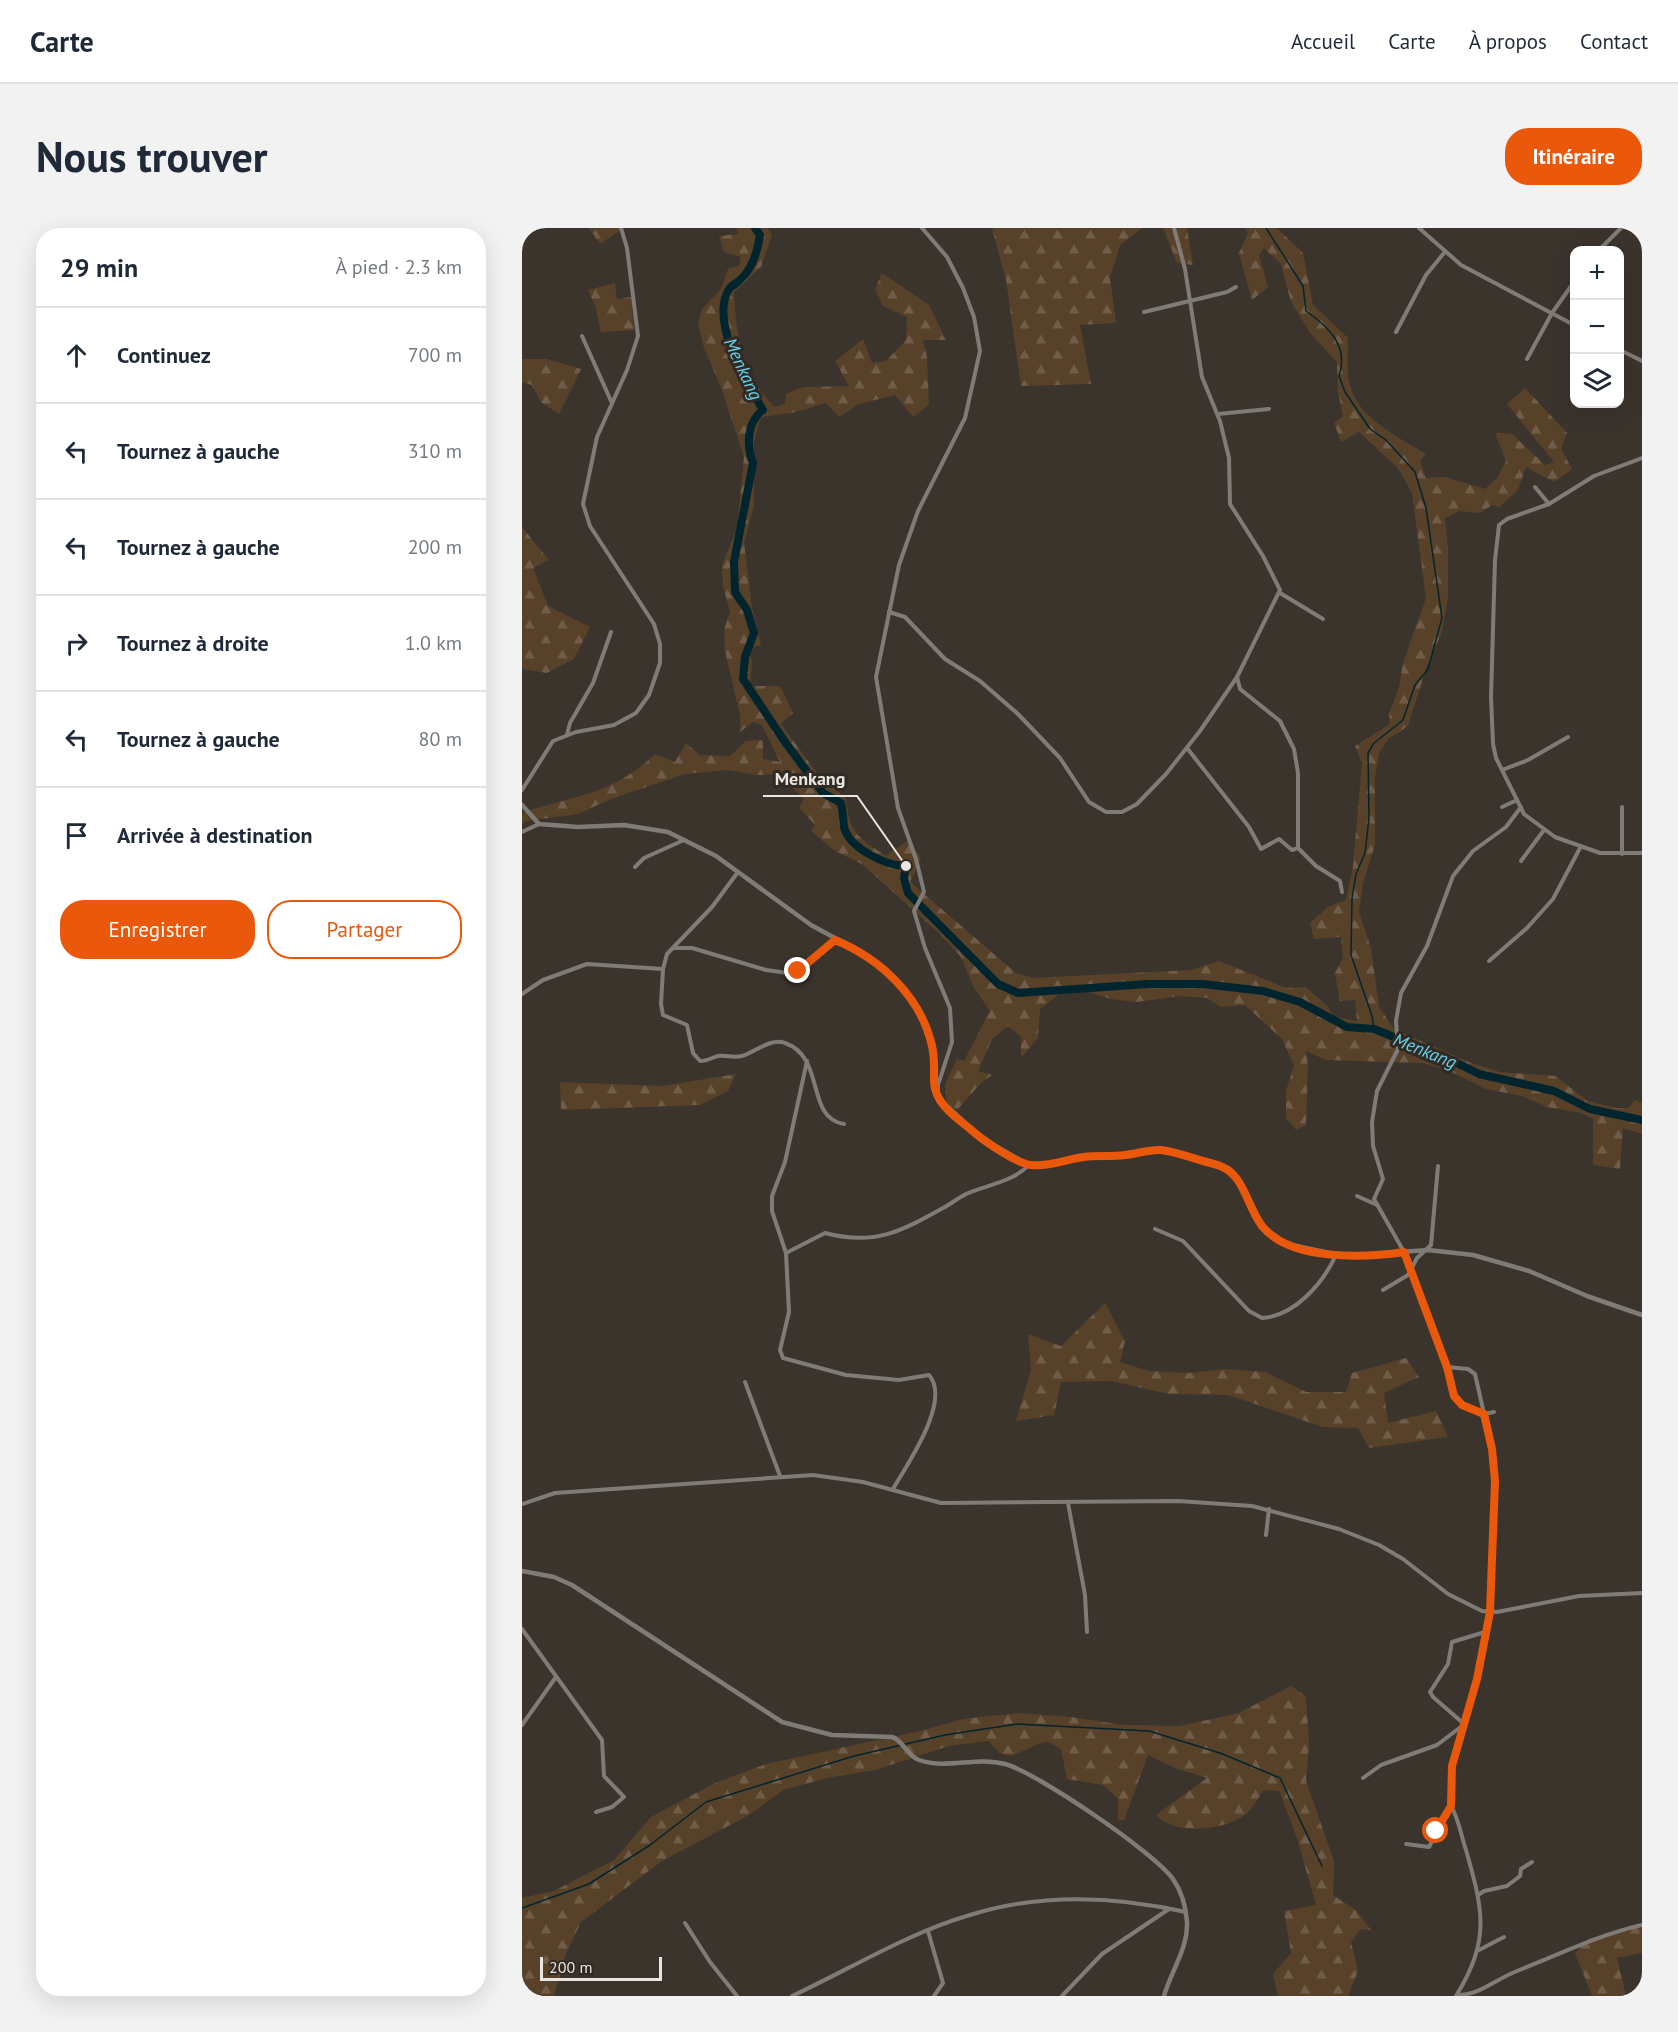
<!DOCTYPE html>
<html lang="fr">
<head>
<meta charset="utf-8">
<style>
  body { margin:0; font-family:"PT Sans",sans-serif; background:#f2f2f3; color:#1f2937 }
  .controls { position:absolute; right:18px; top:18px; display:grid; overflow:hidden; border-radius:12px; box-shadow:0 6px 24px #0002 }
  .controls button { width:54px; height:54px; display:grid; place-items:center; padding:0; border:0; border-bottom:2px solid #e0e1e3; background:#fff; color:#1f2937; font:30px sans-serif }
  .scale { position:absolute; left:18px; bottom:15px; width:122px; box-sizing:border-box; padding-left:6px; border:3px solid #e9e5e0; border-top:0; font-size:16px; line-height:21px; white-space:nowrap; color:#e9e5e0; -webkit-text-stroke:4px #312a23; paint-order:stroke }
  .stop { position:absolute; width:18px; height:18px; margin:-14px; border:4px solid #ea580c; border-radius:50%; background:#fff }
  .stop.end { background:#ea580c; border-color:#fff; box-shadow:0 2px 6px #0008 }
  .list { margin:0; padding:0; list-style:none }
  h2 { display:flex; justify-content:space-between; align-items:center; height:78px; margin:0; padding:0 24px; font-size:26px }
  h2 small { font-size:20px; font-weight:400; color:#747a83 }
  .list li { display:grid; grid-template-columns:39px 1fr auto; gap:18px; align-items:center; box-sizing:border-box; height:96px; padding:0 24px; border-top:2px solid #e0e1e3 }
  .list b { display:block; font-size:22px; white-space:nowrap }
  .list em { font-size:20px; font-style:normal; color:#747a83 }
  .actions { display:flex; gap:12px; padding:18px 24px }
  .actions a { flex:1; padding:14px 0; border:2px solid #ea580c; border-radius:24px; text-align:center; font-size:21px; color:#ea580c }
  .actions .main { background:#ea580c; color:#fff }
  .icon { flex:none; width:33px; height:33px; fill:none; stroke:currentColor; stroke-width:2; stroke-linecap:round; stroke-linejoin:round }
  .map { position:relative; flex:none; width:1120px; height:1768px; overflow:hidden; border-radius:24px }
  header { display:flex; align-items:center; gap:36px; box-sizing:border-box; height:84px; padding:0 30px; background:#fff; border-bottom:2px solid #e0e1e3 }
  header strong { font-size:28px }
  nav { display:flex; gap:33px; margin-inline-start:auto; font-size:21px }
  .intro { display:flex; align-items:center; justify-content:space-between; box-sizing:border-box; height:144px; padding:0 36px }
  h1 { margin:0; font-size:42px }
  .button { padding:15px 27px; border-radius:24px; background:#ea580c; color:#fff; font-size:21px; font-weight:700 }
  main { display:flex; gap:36px; padding:0 36px }
  aside { flex:1; background:#fff; border-radius:24px; box-shadow:0 6px 24px #0002 }
  .map>svg:first-child { display:block }
</style>
</head>
<body>
<header>
<strong>Carte</strong>
<nav><a>Accueil</a><a>Carte</a><a>À propos</a><a>Contact</a></nav>
</header>
<div class="intro"><h1>Nous trouver</h1><a class="button">Itinéraire</a></div>
<main>
<aside>
<h2>29 min<small>À pied · 2.3 km</small></h2>
<ul class="list">
<li><svg class="icon" aria-label="ahead" viewBox="0 0 24 24"><path d="M12 20V5M6 11l6-6 6 6"/></svg><div><b>Continuez</b></div><em>700 m</em></li>
<li><svg class="icon" aria-label="left" viewBox="0 0 24 24"><path d="M17 20v-9H6M10 6l-5 5 5 5"/></svg><div><b>Tournez à gauche</b></div><em>310 m</em></li>
<li><svg class="icon" aria-label="left" viewBox="0 0 24 24"><path d="M17 20v-9H6M10 6l-5 5 5 5"/></svg><div><b>Tournez à gauche</b></div><em>200 m</em></li>
<li><svg class="icon" aria-label="right" viewBox="0 0 24 24"><path d="M7 20v-9h11M14 6l5 5-5 5"/></svg><div><b>Tournez à droite</b></div><em>1.0 km</em></li>
<li><svg class="icon" aria-label="left" viewBox="0 0 24 24"><path d="M17 20v-9H6M10 6l-5 5 5 5"/></svg><div><b>Tournez à gauche</b></div><em>80 m</em></li>
<li><svg class="icon" aria-label="arrive" viewBox="0 0 24 24"><path d="M6 21V4h12l-3 4 3 4H6"/></svg><div><b>Arrivée à destination</b></div></li>
</ul>
<div class="actions"><a class="main">Enregistrer</a><a>Partager</a></div>
</aside>
<div class="map">
<svg width="1120" height="1768" viewBox="0 0 1120 1768">
  <defs>
    <pattern id="forest-firs" width="22" height="20" patternUnits="userSpaceOnUse" patternTransform="scale(1.5)"><rect width="22" height="20" fill="#584129"/><path d="M5 1l3.5 6h-7zM16 11l3.5 6h-7z" fill="#705c48"/></pattern>
  </defs>
  <rect width="100%" height="100%" fill="#3b342d"/>
  <g fill="url(#forest-firs)">
    <polygon points="67,0 101,0 78,16"/>
    <path d="M214,0h32l4,7 -11,32 -27,25c2,45 8,82 40,115l11,-3 1,-10 17,-7 46,-1 -14,-25 28,-22 9,24 14,-2 20,-21 1,-23 -24,-11 -8,-17 7,-16 47,32 17,35h-23l4,17 2,48 -16,12 -18,-22 -36,9 -20,13 -13,-14 -34,10 -31,4 -7,24v64l-10,38 8,65 9,37 -13,3 4,13 -2,25h30l13,27 -12,11 36,49 29,26c4,36 12,38 40,57l22,-16 13,18 -11,24 106,91 17,5 158,-8 28,-9 67,27 20,-1 22,20 5,10 24,4 -2,-21 -15,1 -5,-28 8,-15 -2,-21 -27,2 -4,-16 18,-16 18,-7 7,-34 9,-103 -7,-17 35,-22 -1,-11 10,-25 4,-25 23,-65 -14,-105 -14,-25 -39,-36 -18,10 -7,-19 9,-7 -5,-24 -1,-30 -26,-28 -20,-32 -10,-38 -17,-16 -5,7 9,32 -16,13 -13,-47 9,-20 -3,-5h32l26,25 10,52 35,33c0,15 -2,34 2,48 8,32 50,52 76,68l-6,7 6,17 19,-1 40,12 12,-11 9,-17 -11,-28 17,1 33,31 9,-3 -47,-58 18,-16 42,45 -6,16 11,20 -18,13 -28,-15 -8,23 -19,17 -7,-2 -12,8 -21,-2 -14,7 3,29v50l-6,35 -15,34 -19,60 -20,13 -9,14 -4,24v68l-12,38 -4,29 12,36 8,59 15,22 77,34 29,9 55,4 33,25 28,7h12l7,-8 7,3v31l-19,-6 -3,41 -27,-4v-46l-11,-6 -35,-6 -25,-11 -36,-7 -39,-19 -24,-7 -97,-3 -20,-9 2,15 -2,59 -10,5 -10,-12v-27l8,-26 -12,-26 -37,-34 -24,2 -14,-9 -27,-2 -44,6 -25,-3 -29,-9 -19,1 -23,18 -2,29 -17,20v-21l-13,-11 -16,13 -14,32 14,4 -12,9 -22,25 -11,-3 -2,-22 12,-25 7,2 26,-50 -17,-25 -12,-29 -20,-22 -79,-71 -27,-13 -24,-20 4,-6 -16,-18 5,-8 -26,-25 -20,1 -32,-5 -41,4 -74,25 -33,15 -52,7 -4,3v-11c52,-18 91,-18 133,-59l20,8 11,-19 14,12 30,1 16,-15 17,-1v19l17,3 -18,-37 -9,-3 -13,10v-17l-15,-64 -1,-21 6,-18 -7,-26 -1,-21 15,-37 7,-71 -23,-70 -17,-39 -6,-24 4,-15 19,-20 7,-20 11,-3 2,-9 -17,-5 -5,-16 20,-2z"/>
    <polygon points="470,0 620,0 598,17 588,50 594,95 558,97 569,156 499,158 484,52"/>
    <polygon points="641,0 665,0 671,37 655,35"/>
    <polygon points="93,55 95,71 109,69 112,102 79,104 74,80 66,62"/>
    <polygon points="0,131 25,131 59,141 37,186 19,174 10,157 0,154"/>
    <polygon points="0,299 27,332 11,340 26,378 68,399 52,431 25,445 0,441"/>
    <polygon points="214,846 206,863 178,877 39,882 38,854 140,858"/>
    <polygon points="583,1075 603,1113 598,1134 627,1143 666,1145 704,1141 743,1144 784,1164 824,1164 830,1145 884,1130 897,1149 862,1165 866,1195 914,1183 926,1209 847,1220 836,1200 801,1199 706,1167 647,1166 589,1153 539,1154 532,1187 494,1193 509,1142 506,1106 539,1118"/>
    <path d="M769,1458l15,10 3,48 -3,37 28,80 -1,34 24,16 14,19 -10,-1 -10,13 7,29 -10,25h-70l-5,-22 18,-21 -7,-42 32,-6 -19,-67 -18,-47 -16,-1c-4,7 -8,15 -13,20 -18,21 -76,26 -94,5l51,-37 -32,-10 -27,-13 -24,65h-6v-21l-15,-14 -36,-6 -6,-30 -15,-8 -35,15 -11,-3 -12,-12 -39,5 -74,24 -48,8 -44,12 -34,25 -87,46 -81,61 -16,34 -11,40h-32v-98l32,-7 60,-31 37,-43 64,-34 51,-19 154,-33 43,-12 55,-6 53,4 52,8 56,1 60,-13z"/>
    <polygon points="1120,1695 1120,1725 1095,1730 1104,1768 1070,1768 1053,1725 1066,1711"/>
  </g>
  <g fill="none" stroke-linecap="round" stroke-linejoin="round">
    <g stroke="#00252f" stroke-width="1.5">
      <path d="M744,0l37,58 3,25c23,16 43,35 33,65l6,16 25,37 16,11 29,32 11,36 16,110 -14,51 -13,16 -12,35 -29,23 -6,10 1,65 -4,35 -9,21 -4,24 -1,57 21,61 2,13"/>
      <polyline points="0,1680 67,1656 128,1617 184,1574 332,1528 423,1507 495,1496 627,1503 698,1525 758,1550 800,1638"/>
    </g>
    <path stroke="#00252f" stroke-width="8" d="M233,0l5,7c-3,17 -7,33 -20,45 -3,3 -9,6 -11,9 -20,32 18,94 34,121 -16,12 -17,35 -10,53l-19,99 1,30 12,18 7,23 -9,24 -2,22 42,63 38,51 18,10c2,8 2,16 3,24 5,21 42,39 62,39l-2,12 4,15 90,91 20,9 130,-9h55l60,7 37,11 47,25 27,2 30,12 17,12 22,3 36,18 75,17 36,18 52,11"/>
    <g stroke="#7f7c78" stroke-width="4">
      <polyline points="400,0 425,29 441,60 452,89 458,123 443,190 396,283 377,337 354,449 376,580 394,631 402,664 392,683 403,720 428,780 430,814 416,857 416,867"/>
      <polyline points="897,0 939,37 1052,97"/>
      <polyline points="1077,22 1099,0"/>
      <polyline points="622,84 705,64 714,59"/>
      <polyline points="874,104 904,47 922,25"/>
      <polyline points="60,108 89,173"/>
      <polyline points="1098,122 1120,133"/>
      <polyline points="1005,131 1030,85 1052,54"/>
      <polyline points="696,186 747,181"/>
      <polyline points="1120,230 1072,248 1027,276 985,291 977,297 973,332 969,469 971,516 974,530 1002,586 1033,609 1078,625 1120,625"/>
      <polyline points="1013,259 1027,276"/>
      <polyline points="758,365 801,391"/>
      <polyline points="367,384 383,389 423,431 458,453 496,486 538,530 567,574 584,584 600,584 615,576 644,546 678,503 715,449 758,362 741,328 708,276 707,230 698,193 680,149 663,41 652,0"/>
      <polyline points="715,449 718,461 758,493 772,521 776,545 776,620 794,638 818,653 820,664"/>
      <polyline points="45,507 48,495 71,455 89,404"/>
      <polyline points="665,520 727,599 739,621 757,611 770,622 776,620"/>
      <polyline points="980,542 1006,532 1046,509"/>
      <polyline points="0,562 31,513 54,504 92,497 114,485 127,467 138,435 138,416 132,396 68,298 61,276 75,209 105,142 116,108 105,20 99,0"/>
      <polyline points="980,579 995,572"/>
      <polyline points="1100,579 1100,626"/>
      <polyline points="0,604 17,596"/>
      <polyline points="999,633 1022,602"/>
      <polyline points="113,639 122,630 162,612"/>
      <path d="M216,644l-26,35 -45,47 -4,15 -2,35 2,11 24,10 6,28 7,8c7,0 11,-3 18,-5 9,-1 19,3 27,-1 12,-5 27,-17 40,-12 41,14 20,75 59,81"/>
      <polyline points="152,720 170,720 244,742 266,745 284,739 313,712"/>
      <polyline points="967,733 1005,700 1031,671 1058,620"/>
      <polyline points="0,766 21,752 65,736 141,741"/>
      <path d="M285,833l-22,101 -13,34v15l14,42 39,-20c49,13 75,-1 118,-25 8,-4 15,-10 23,-14 20,-9 47,-12 63,-29"/>
      <polyline points="835,968 855,977"/>
      <path d="M633,1001l28,12 66,70 13,7c33,-2 61,-35 74,-63"/>
      <path d="M264,1025l3,59 -9,38 3,8 63,17 53,5 30,-5c23,26 -23,91 -36,114"/>
      <polyline points="861,1062 886,1047 895,1030 909,1017 916,938"/>
      <path d="M925,1139c2,27 11,38 37,47l10,-2"/>
      <polyline points="223,1154 258,1248"/>
      <polyline points="546,1275 563,1367 565,1404"/>
      <polyline points="0,1276 33,1265 291,1247 341,1254 419,1275 656,1273 730,1278 817,1301 857,1317 881,1331 926,1366 960,1383 975,1384 1057,1368 1120,1365"/>
      <polyline points="744,1307 747,1281"/>
      <polyline points="0,1401 80,1512 82,1548 102,1569 90,1579 74,1584"/>
      <polyline points="941,1495 911,1469 908,1464 926,1436 930,1414 963,1404"/>
      <polyline points="0,1497 34,1449"/>
      <polyline points="841,1550 859,1537 915,1517 940,1498"/>
      <polyline points="884,1616 907,1619 929,1578"/>
      <polyline points="956,1667 962,1663 985,1658 998,1648 999,1641 1010,1634"/>
      <polyline points="163,1695 188,1734 215,1768"/>
      <polyline points="406,1703 421,1755 412,1768"/>
      <polyline points="957,1722 982,1709"/>
      <path d="M936,1767c22,0 38,-16 59,-24 41,-16 81,-36 125,-46"/>
      <path d="M270,1768c58,-27 116,-63 178,-81 70,-22 145,-19 216,-3"/>
      <polyline points="540,1768 580,1726 647,1681"/>
      <path d="M934,1768c35,-57 27,-86 10,-146 -5,-14 -7,-31 -15,-44l1,-40 25,-87 12,-67 3,-40 3,-62 -3,-61 -17,-75 -7,-5 -21,-2 -43,-115 -30,-53 9,-20 -10,-33 -1,-24 5,-31 21,-42 -2,-28 5,-28 26,-47 26,-70 20,-25 33,-24 15,-20"/>
    </g>
    <g stroke="#7f7c78" stroke-width="4.5">
      <polyline points="0,577 17,596 56,599 102,597 146,604 194,628 289,697 346,728 384,764 401,791 413,831 412,857 416,870 461,911 507,937 548,933 565,928 585,929 637,922 647,924 694,936 707,942 719,955 741,999 765,1016 822,1028 906,1022 951,1027 1007,1043 1065,1068 1120,1087"/>
      <path d="M0,1343l32,6 18,8 210,137 50,13 60,2c12,4 14,18 27,23 28,10 57,-4 86,4 31,8 150,89 168,115 9,13 13,29 14,43 1,27 -16,49 -23,74"/>
    </g>
  </g>
  <g fill="none" stroke-linecap="round" stroke-linejoin="round">
    <path stroke="#ea580c" stroke-width="8" d="M276,743l37,-31c46,19 86,57 97,106 3,13 2,24 2,36 1,21 20,34 35,46 12,11 46,35 62,37 18,2 36,-6 53,-8 13,-2 28,0 41,-2 12,-1 24,-6 36,-5 17,2 36,10 53,14 31,7 31,40 48,62 28,35 102,32 142,26l43,115 7,29 8,9 22,9 8,35 3,32 -5,131 -13,67 -25,87 -1,40 -15,25"/>
  </g>
  <g text-anchor="middle" stroke-width="6" stroke-linejoin="round" paint-order="stroke">
    <g font-size="18" font-style="italic" fill="#67d3f1" stroke="#312a23">
      <text transform="translate(221 141) rotate(65)" y="6">Menkang</text>
      <text transform="translate(903 823) rotate(22)" y="6">Menkang</text>
    </g>
  </g>
  <path fill="none" stroke="#e9e5e0" stroke-width="2" d="M384 638L335 568H241"/>
  <circle fill="#e9e5e0" stroke="#312a23" stroke-width="2" cx="384" cy="638" r="6"/>
  <g font-size="18" text-anchor="middle" font-weight="bold" fill="#e9e5e0" stroke="#312a23" stroke-width="6" stroke-linejoin="round" paint-order="stroke">
    <text x="288" y="557">Menkang</text>
  </g>
</svg>
<div class="controls">
<button>+</button>
<button>−</button>
<button><svg class="icon" aria-label="layers" viewBox="0 0 24 24"><path d="M12 4l9 5-9 5-9-5zM3 14l9 5 9-5"/></svg></button>
</div>
<div class="scale">200 m</div>
<div class="stop" style="left:914px;top:1603px"></div>
<div class="stop end" style="left:276px;top:743px"></div>
</div>
</main>
</body>
</html>
